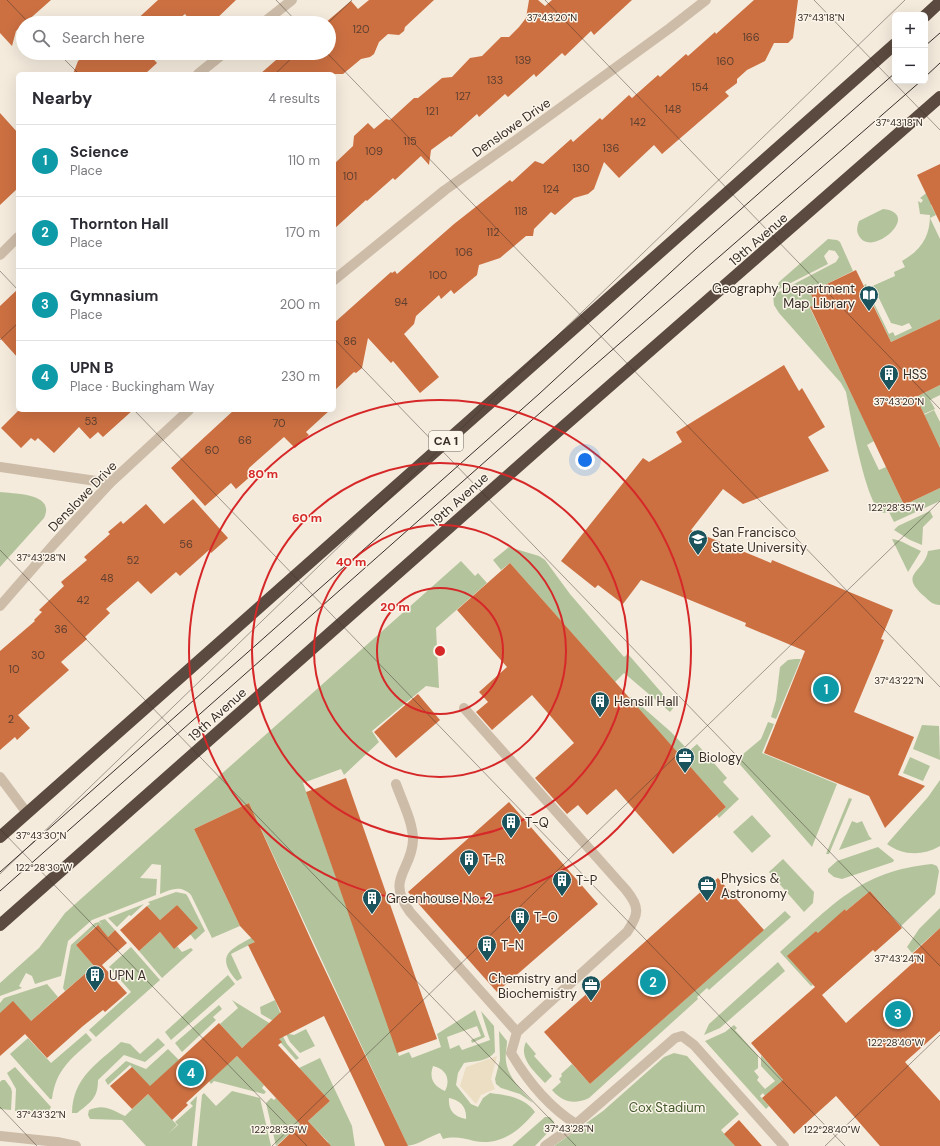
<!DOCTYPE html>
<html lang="en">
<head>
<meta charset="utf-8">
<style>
  body { margin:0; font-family:"DM Sans",sans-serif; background:#f2f2f3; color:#2b2b33 }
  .controls { position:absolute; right:12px; top:12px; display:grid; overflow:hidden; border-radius:6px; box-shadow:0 4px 16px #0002 }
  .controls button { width:36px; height:36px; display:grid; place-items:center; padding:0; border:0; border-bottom:1px solid #e1e1e2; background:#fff; color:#2b2b33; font:20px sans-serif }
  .you { position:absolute; left:585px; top:460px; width:14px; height:14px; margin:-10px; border:3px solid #fff; border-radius:50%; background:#1a73e8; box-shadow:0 0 0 6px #1a73e833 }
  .badge { display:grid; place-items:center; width:26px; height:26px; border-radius:50%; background:#2563eb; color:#fff; font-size:13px; font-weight:700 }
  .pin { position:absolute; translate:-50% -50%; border:2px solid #fff; box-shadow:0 1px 4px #0006 }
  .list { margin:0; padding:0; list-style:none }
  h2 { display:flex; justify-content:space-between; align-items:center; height:52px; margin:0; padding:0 16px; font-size:17px }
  h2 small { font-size:13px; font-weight:400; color:#7c7c81 }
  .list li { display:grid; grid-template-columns:26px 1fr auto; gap:12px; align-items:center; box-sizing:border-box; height:72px; padding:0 16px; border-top:1px solid #e1e1e2 }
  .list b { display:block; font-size:15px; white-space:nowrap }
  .list p { margin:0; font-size:13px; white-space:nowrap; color:#7c7c81 }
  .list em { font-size:13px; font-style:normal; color:#7c7c81 }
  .icon { flex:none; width:22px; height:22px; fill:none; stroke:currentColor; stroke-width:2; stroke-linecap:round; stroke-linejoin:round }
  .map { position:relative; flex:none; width:940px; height:1146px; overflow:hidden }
  .search { position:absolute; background:#fff; box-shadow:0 4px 16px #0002; left:16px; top:16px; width:320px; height:44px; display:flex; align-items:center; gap:10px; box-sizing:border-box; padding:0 14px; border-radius:22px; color:#7c7c81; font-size:15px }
  .panel { position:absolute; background:#fff; box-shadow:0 4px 16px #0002; left:16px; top:72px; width:320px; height:340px; border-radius:6px }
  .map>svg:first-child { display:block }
</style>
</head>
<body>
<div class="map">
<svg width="940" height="1146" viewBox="0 0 940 1146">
  <rect width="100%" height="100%" fill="#f4ebdd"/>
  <g fill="#b3c49c" fill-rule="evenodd">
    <path d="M934,187l6,14 -9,4 5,10 -6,3 10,21v80l-49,23 -27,-57 2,-1 2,4 27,-12 -1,-4 11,-5 -3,-6c19,-11 28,-24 28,-46l-10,-1 -2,-13 3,2 2,-3 -3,-2zM875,290l16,33 11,3 7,-3 3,5 -17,8 -2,-4 -4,2 -20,-41z"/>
    <path d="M883,209c40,4 -11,50 -24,27 -3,-5 -2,-9 0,-15z"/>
    <path d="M828,239l9,1 3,2 13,29 -43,21 6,13 -6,3 64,133 -7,4 12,25 7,-3 18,38 36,-17v13l-46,21 -5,-10 -6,1c-17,-5 -33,-101 -37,-121l-5,-9 -62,-70 -5,-8 -1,-10 63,-33 3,-5 -4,-6 -6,-1 -5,6 4,8 -53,27 4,-9z"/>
    <polygon points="940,385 940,395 930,400 935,409 924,414 916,397"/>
    <polygon points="934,410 940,422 940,448 924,415"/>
    <path d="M0,492c15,2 56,1 44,26l-44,49z"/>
    <polygon points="930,511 933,517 923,527 922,545 910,540 894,530 898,526"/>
    <path d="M892,539c8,0 21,9 29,12l-13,21z"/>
    <polygon points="509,547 539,556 545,560 570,594 624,657 628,654 674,707 670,712 624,673 615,682 510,563 501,570 493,560"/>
    <path d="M940,549v56c-7,0 -11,-4 -16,-9 -26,-23 0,-23 4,-45z"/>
    <path d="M461,561l14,15 3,-3 9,10 -51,45 3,60 -13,-2 -54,45 7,11 -35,33 -3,-6 -38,14 96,273 10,-4 3,6 29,-11 -4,-13 38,-24 10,27 -13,6 -1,-3 10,-4 -4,-10 -30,11 3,12 9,-4 3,5 28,-10 -9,-29 13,15 1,26c-8,10 -20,9 -31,11l-6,10 -2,12 15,19 7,3 5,-9 7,-5c16,2 34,4 45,19 -16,19 -34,34 -61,29 -11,-3 -20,-5 -31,-2l-3,-6c-12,4 -23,13 -35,13l1,-4 -157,-339 -55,26 46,97 -28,12 -21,-43c-10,-10 -19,-6 -31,-1l1,-29 -9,-1 -12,14 17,1 -1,16 -64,25 -24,21 -7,35 -26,8 -3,-8 -6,-3 -7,13 3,2 -22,8v-13l39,-35 26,-35zM433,1066c13,3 18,13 12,25 -12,-5 -16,-13 -12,-25zM449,1098c11,2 18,9 17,21 -12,-2 -18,-9 -17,-21z"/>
    <polygon points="795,659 801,659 776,719 771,717 776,700 780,667 788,660"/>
    <polygon points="631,697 671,732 689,751 697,744 727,778 723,782 739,799 719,818 717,815 726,807 629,698"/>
    <polygon points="768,722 774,724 762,753 837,784 812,847 736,760 761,739"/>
    <polygon points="922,725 939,726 940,760 913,749"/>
    <polygon points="910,757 930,766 923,781 903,773"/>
    <path d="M940,780v66c-17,10 -37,10 -53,-2l41,-47z"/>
    <polygon points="849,798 852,799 829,854 826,854"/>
    <polygon points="752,815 771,836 752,853 733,832"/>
    <polygon points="852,821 857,823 862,821 869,836 872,839 839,850"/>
    <polygon points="878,847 894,860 893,862 842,879 834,877 828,872 828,869 837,861"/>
    <polygon points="783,859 814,892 813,903 804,912 769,872"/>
    <path d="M932,864l5,2 2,5 -4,23 -36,34 1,-3 -30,-34 -24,20 -1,-2 -25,26 -4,-4 -28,25 25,29 -2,1 -31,-34c52,-46 79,-81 152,-88z"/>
    <polygon points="176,892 186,894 188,897 205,931 195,940 190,934 177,905 160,920 147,906 150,904 148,902"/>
    <polygon points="144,904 131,916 129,915 117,927 108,918"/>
    <polygon points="940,908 940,928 912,953 907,947 919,929"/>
    <path d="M785,911l6,6 -82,73 -2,-2 -10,9 1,2 -109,99c-15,7 -27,4 -37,-8l9,-8 -2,-3 3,-3 -1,-2 11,-10 18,20z"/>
    <polygon points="105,919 115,930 108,937 97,925 76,945 94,966 65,991 63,988 71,945 95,923 99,922 102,925 99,921"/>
    <polygon points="160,932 174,948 177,946 182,952 191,948 193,950 162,978 139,951"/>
    <path d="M255,936l8,2 -32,16 11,24 -5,3c-23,-26 -6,-32 18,-45z"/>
    <polygon points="131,947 160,980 96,1037 89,1030 131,992 109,967"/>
    <polygon points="778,962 785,971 720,1028 704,1035 709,1024"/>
    <polygon points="228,975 235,984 171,1040 165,1032"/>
    <polygon points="47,984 58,997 31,1021 0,1013 0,1003 4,998"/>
    <polygon points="232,1000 279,1029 287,1044 299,1058 296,1060 266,1026 242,1048 220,1024 238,1008"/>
    <polygon points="275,1000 289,1034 294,1035 306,1029 315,1046 300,1053 290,1042 282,1026 261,1014 260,1007"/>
    <polygon points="219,1005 222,1009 213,1017 216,1020 182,1052 175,1043"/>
    <polygon points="734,1025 737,1028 735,1030 758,1056 758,1068 754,1071 759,1077 757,1080 765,1089 775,1081 761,1066 761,1055 783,1080 765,1096 763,1093 760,1096 769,1106 766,1109 705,1041 725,1032"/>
    <path d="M499,1031l8,10c0,7 -2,13 -1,20 2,17 16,30 27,42l-13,-9 -19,-6 -5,-4 -1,-5 5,-19z"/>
    <path d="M86,1033l6,7c-21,19 -36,29 -40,59h-2l-40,-45 18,-16 23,25z"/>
    <path d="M158,1038l7,7 -20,17 -21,-7 -26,25c0,18 -7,22 -21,33h-5c1,-36 25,-49 49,-71l9,2 10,10z"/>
    <path d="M526,1042l10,12 -2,2 18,20 -7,7c-10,-11 -27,-25 -19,-41z"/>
    <polygon points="168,1049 179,1060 150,1087 130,1065 108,1085 105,1080 126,1061 146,1069"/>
    <polygon points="674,1053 687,1056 739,1114 721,1130 735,1146 554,1146 603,1111 664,1057"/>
    <polygon points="237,1056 264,1085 262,1088 266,1092 264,1094 214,1081 211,1084 209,1081"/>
    <polygon points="320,1058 352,1126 355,1146 324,1146 328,1142 308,1121 330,1101 299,1068"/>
    <polygon points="15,1067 51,1107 48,1112 15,1111 16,1089 7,1073"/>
    <polygon points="2,1080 5,1080 11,1088 12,1092 11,1110 0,1109 0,1082"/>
    <polygon points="232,1091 260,1098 271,1146 197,1146 202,1095 204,1093 216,1106"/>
    <path d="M148,1094l29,31 -9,9 10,-9 -3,-3 18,-16 -3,-3 7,-7 -5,50h-46l-24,-26 -32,-1 -2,-4 1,-5c15,-6 21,-1 36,6z"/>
    <polygon points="271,1098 274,1100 276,1098 300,1124 276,1146 266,1103"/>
    <polygon points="545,1117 550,1117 554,1122 554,1126 535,1146 512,1146"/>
  </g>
  <polygon fill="#ecdec3" points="497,1056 491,1079 495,1089 481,1095 476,1104 460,1086 466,1067"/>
  <g fill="#cc7042">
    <polygon points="0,0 51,0 16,31 12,46 0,33"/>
    <polygon points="158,0 236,0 213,22 192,23 185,14 174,23 133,23"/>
    <polygon points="369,0 434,0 405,27 404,31 399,35 388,34 379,42 374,54 370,57 361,59 343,74 260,74 284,53 329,53 329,23 325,23 351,1 358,9"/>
    <polygon points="529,0 538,0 545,6 552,0 632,0 594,35 591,31 565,56 562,53 536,77 534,74 508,97 505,94 479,117 477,114 451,137 450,136 431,150 429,165 421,156 395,180 393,178 367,201 366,200 334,229 334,164 353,146 354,136 368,123 374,129 386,119 390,120 414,98 418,98 442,78 452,77 470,58 482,56 501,37 509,37 519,27 526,18"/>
    <polygon points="754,0 798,0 793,38 788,43 774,43 765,61 747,70 737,79 737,83 725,92 729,96 662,154 654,145 619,178 604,162 594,189 588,194 574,198 555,215 551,212 534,229 533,236 526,236 500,258 479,265 477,275 454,294 451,290 441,299 439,295 416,316 414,324 404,334 439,377 420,393 393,361 391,363 368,338 362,368 356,373 354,372 334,391 334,323 391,272 392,273 395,271 397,274 454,224 510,180 512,182 535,161 543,164 571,139 573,142 600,118 602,120 629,95 632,98 658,75 660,77 686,54 688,56 715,32 716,34"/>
    <polygon points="96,53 148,53 157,63 145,74 73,74 78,61 83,57"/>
    <polygon points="0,113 18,133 18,188 0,205"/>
    <polygon points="940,164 940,223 917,175"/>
    <polygon points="856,270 891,342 940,319 940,385 916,397 940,448 940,488 904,505 810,307 816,305 810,292"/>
    <polygon points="18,289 18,358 0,338 0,306"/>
    <polygon points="784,365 799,391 802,388 825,427 808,437 829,471 743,504 723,489 691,530 771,563 772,560 893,610 881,639 884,640 854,712 914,737 898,775 925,786 885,828 869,796 764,753 805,651 745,626 746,623 641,580 623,604 598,585 595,588 561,561 643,458 649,462 682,442 676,432"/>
    <polygon points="19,410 133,410 103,437 98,432 90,439 79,427 54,453 38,438 35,441 31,438 21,448 1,428"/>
    <polygon points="234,410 330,410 306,432 309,435 295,448 284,437 249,468 248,471 252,475 236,489 231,483 205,506 171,468"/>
    <polygon points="193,499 228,538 211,553 209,550 180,576 176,572 151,594 138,581 106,609 110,613 85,637 87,639 61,662 69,670 18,715 30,728 17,740 15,737 0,750 0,651 35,621 34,620 42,612 39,610 64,586 61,582 87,560 84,557 110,534 108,532 121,521 123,524 146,504 164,524"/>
    <polygon points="510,563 726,807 673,854 616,789 587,815 578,805 567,814 535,778 574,743 532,695 492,730 476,712 488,702 479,692 507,667 457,610"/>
    <polygon points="418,694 440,720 396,758 374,732"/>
    <polygon points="346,778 437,1039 397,1053 306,792"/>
    <polygon points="509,802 598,904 497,992 408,892"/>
    <polygon points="249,803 316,951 408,1146 385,1146 324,1016 279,1039 282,1042 278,1045 330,1101 308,1121 331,1146 277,1146 300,1124 237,1056 186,1103 188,1105 172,1120 148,1094 132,1109 110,1086 132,1067 150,1086 219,1023 242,1048 281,1012 248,945 255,942 240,926 194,829"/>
    <polygon points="718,878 764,930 590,1084 544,1032 705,888"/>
    <polygon points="870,891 902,928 875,952 873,950 822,995 846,1023 915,961 910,956 940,928 940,1031 905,1062 940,1101 940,1146 880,1146 836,1096 794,1134 762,1098 783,1080 751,1043 815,987 787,956 816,931 818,933 845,909 846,911"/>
    <polygon points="177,905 198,928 174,949 160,932 139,951 120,930 147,906 160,920"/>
    <polygon points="98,925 108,937 115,930 127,943 102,965 127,993 105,1012 103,1010 83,1026 47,1058 25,1034 0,1056 0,1013 13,1001 31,1021 94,966 76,945"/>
    <polygon points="739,1120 762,1146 735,1146 724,1134"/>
  </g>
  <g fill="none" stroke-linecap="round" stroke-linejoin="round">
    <g stroke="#cdbca8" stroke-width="10">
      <polyline points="263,23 292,0"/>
      <polyline points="198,74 224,53"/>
      <polyline points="0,255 18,237"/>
      <polyline points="334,280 445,190 516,140 670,28 706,0"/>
      <polyline points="0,467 110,483"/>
      <polyline points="0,606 54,544 110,483 189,410"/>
      <path d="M464,708l162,182c14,17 13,24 1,42l-110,100 -6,21c16,27 38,54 65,71"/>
      <polyline points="0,777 27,813"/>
      <path d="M396,784c6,17 17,38 17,56 -1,31 -28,38 -3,72l107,120"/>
      <polyline points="0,1136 57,1142 76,1146"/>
      <polyline points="545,1146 576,1124 675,1038 682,1036 694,1045 784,1146"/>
    </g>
    <g stroke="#5b4a3f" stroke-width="12">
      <polyline points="925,16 940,2"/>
      <polyline points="0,837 895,44"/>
      <polyline points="0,925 556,433 940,97"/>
    </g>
    <g stroke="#392f29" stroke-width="1">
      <polyline points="925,46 940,33"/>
      <polyline points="925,77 940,63"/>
      <polyline points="0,872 539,394 697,248 895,73"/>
      <polyline points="0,891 549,405 921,81"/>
    </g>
  </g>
  <path fill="none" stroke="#392f29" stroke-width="1" stroke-opacity="0.45" d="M7,0l22,23M276,0l22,23M545,0l395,409M814,0l126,130M328,23l24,-23M58,53l21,21M327,53l613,634M275,74l22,-21M0,271l18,19M334,339l606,627M0,340l18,-17M134,410l711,736M0,550l576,596M0,829l307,317M0,874l905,-874M0,1107l37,39M272,1146l668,-645M825,1146l115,-111"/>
  <g fill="none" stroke="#d62828" stroke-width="2">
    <circle cx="440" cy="651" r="63"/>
    <circle cx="440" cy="651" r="126"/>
    <circle cx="440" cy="651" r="188"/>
    <circle cx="440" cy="651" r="251"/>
  </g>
  <defs>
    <g id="library-pin" transform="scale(1)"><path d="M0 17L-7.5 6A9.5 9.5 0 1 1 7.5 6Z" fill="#1b535d" stroke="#fbf5ea"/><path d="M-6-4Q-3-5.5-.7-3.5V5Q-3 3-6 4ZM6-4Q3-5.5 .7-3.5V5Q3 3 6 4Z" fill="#fff"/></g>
    <g id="building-pin" transform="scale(1)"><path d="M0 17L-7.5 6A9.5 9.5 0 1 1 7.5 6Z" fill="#1b535d" stroke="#fbf5ea"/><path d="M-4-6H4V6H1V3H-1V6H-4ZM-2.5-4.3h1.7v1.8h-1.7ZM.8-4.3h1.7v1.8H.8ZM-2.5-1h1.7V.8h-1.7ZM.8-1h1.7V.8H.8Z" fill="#fff"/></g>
    <g id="university-pin" transform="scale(1)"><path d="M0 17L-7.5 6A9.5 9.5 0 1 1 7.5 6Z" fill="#1b535d" stroke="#fbf5ea"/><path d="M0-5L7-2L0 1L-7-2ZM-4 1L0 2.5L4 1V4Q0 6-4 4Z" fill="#fff"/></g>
    <g id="office-pin" transform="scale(1)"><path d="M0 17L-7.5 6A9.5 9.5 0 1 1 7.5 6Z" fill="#1b535d" stroke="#fbf5ea"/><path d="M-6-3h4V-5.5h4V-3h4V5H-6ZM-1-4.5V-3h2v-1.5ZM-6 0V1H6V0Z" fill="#fff"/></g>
  </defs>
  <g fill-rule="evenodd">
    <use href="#library-pin" x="869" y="295"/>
    <use href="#building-pin" x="889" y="374"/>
    <use href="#university-pin" x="698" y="539"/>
    <use href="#building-pin" x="600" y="701"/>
    <use href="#office-pin" x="685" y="757"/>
    <use href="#building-pin" x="511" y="822"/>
    <use href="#building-pin" x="469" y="859"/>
    <use href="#building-pin" x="562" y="880"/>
    <use href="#office-pin" x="707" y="885"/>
    <use href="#building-pin" x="372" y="898"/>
    <use href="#building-pin" x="520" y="917"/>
    <use href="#building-pin" x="487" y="945"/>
    <use href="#building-pin" x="95" y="975"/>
    <use href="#office-pin" x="591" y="985"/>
  </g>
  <g text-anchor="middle" stroke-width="3" stroke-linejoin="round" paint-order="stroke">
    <g font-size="11" fill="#5e3f2f">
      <text x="361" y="33">120</text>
      <text x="751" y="41">166</text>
      <text x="523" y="64">139</text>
      <text x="725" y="65">160</text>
      <text x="495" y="84">133</text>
      <text x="700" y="91">154</text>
      <text x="463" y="100">127</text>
      <text x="673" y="113">148</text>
      <text x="432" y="115">121</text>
      <text x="638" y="126">142</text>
      <text x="410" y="145">115</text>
      <text x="611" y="152">136</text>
      <text x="374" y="155">109</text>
      <text x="581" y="172">130</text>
      <text x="350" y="180">101</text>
      <text x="551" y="193">124</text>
      <text x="521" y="215">118</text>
      <text x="493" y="236">112</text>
      <text x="464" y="256">106</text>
      <text x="438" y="279">100</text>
      <text x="401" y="306">94</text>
      <text x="350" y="345">86</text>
      <text x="91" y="425">53</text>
      <text x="279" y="427">70</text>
      <text x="245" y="444">66</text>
      <text x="212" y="454">60</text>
      <text x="186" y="548">56</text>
      <text x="133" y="564">52</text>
      <text x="107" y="582">48</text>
      <text x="83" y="604">42</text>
      <text x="61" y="633">36</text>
      <text x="38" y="659">30</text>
      <text x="14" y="673">10</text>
      <text x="11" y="723">2</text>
    </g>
    <rect fill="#fbf5ea" stroke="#736a63" stroke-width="1" x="429" y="431" width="34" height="20" rx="3"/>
    <g font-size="12" font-weight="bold" fill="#392f29">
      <text x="446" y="445">CA 1</text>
    </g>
    <g font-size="13" fill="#392f29" stroke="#fbf5ea">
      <text transform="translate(511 127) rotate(-35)" y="5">Denslowe Drive</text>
      <text transform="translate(758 239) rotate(-41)" y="5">19th Avenue</text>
      <text transform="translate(82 496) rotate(-46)" y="5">Denslowe Drive</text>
      <text transform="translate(459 499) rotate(-42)" y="5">19th Avenue</text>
      <text transform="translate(217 714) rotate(-42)" y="5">19th Avenue</text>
    </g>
    <g font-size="13" fill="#392f29" stroke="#fbf5ea" text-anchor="start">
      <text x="855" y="293" text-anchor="end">Geography Department<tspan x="855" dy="15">Map Library</tspan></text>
      <text x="903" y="379">HSS</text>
      <text x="712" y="537">San Francisco<tspan x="712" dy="15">State University</tspan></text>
      <text x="614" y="706">Hensill Hall</text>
      <text x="699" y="762">Biology</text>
      <text x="525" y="827">T-Q</text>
      <text x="483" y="864">T-R</text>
      <text x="721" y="883">Physics &amp;<tspan x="721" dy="15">Astronomy</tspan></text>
      <text x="576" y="885">T-P</text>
      <text x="386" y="903">Greenhouse No. 2</text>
      <text x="534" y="922">T-O</text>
      <text x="501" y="950">T-N</text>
      <text x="109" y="980">UPN A</text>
      <text x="577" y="983" text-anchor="end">Chemistry and<tspan x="577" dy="15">Biochemistry</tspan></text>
    </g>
    <g font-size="13" fill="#44592b" stroke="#fbf5ea">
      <text x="667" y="1112">Cox Stadium</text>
    </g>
  </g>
  <g font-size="10" text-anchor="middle" fill="#392f29" stroke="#fbf5ea" stroke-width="3" stroke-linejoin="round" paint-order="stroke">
    <text x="552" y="21">37°43'20"N</text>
    <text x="821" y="21">37°43'18"N</text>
    <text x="899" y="126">37°43'18"N</text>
    <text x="899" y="405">37°43'20"N</text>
    <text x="896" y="511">122°28'35"W</text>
    <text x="41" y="561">37°43'28"N</text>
    <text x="899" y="684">37°43'22"N</text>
    <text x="41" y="839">37°43'30"N</text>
    <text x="44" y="871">122°28'30"W</text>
    <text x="899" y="962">37°43'24"N</text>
    <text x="896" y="1046">122°28'40"W</text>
    <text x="41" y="1118">37°43'32"N</text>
    <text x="569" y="1132">37°43'28"N</text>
    <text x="279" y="1133">122°28'35"W</text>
    <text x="832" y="1133">122°28'40"W</text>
  </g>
  <circle cx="440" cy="651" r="6" fill="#d62828" stroke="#fbf5ea" stroke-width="2"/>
  <g font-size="12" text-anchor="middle" font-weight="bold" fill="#d62828" stroke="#fbf5ea" stroke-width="3" stroke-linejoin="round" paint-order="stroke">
    <text x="263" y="478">80 m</text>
    <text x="307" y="522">60 m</text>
    <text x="351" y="566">40 m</text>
    <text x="395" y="611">20 m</text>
  </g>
</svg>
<div class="controls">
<button>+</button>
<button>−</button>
</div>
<div class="you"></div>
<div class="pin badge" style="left:826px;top:689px;background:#0f9aa8">1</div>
<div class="pin badge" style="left:653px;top:982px;background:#0f9aa8">2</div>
<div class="pin badge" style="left:898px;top:1014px;background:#0f9aa8">3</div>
<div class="pin badge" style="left:191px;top:1073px;background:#0f9aa8">4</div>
<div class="search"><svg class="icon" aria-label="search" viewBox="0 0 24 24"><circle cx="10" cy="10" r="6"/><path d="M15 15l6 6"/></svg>Search here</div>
<section class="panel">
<h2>Nearby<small>4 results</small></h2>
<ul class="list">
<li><span class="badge" style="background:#0f9aa8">1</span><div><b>Science</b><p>Place</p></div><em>110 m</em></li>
<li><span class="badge" style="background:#0f9aa8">2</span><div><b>Thornton Hall</b><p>Place</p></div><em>170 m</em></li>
<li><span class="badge" style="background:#0f9aa8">3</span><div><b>Gymnasium</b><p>Place</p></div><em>200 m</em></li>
<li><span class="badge" style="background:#0f9aa8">4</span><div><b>UPN B</b><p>Place · Buckingham Way</p></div><em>230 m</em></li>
</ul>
</section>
</div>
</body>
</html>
